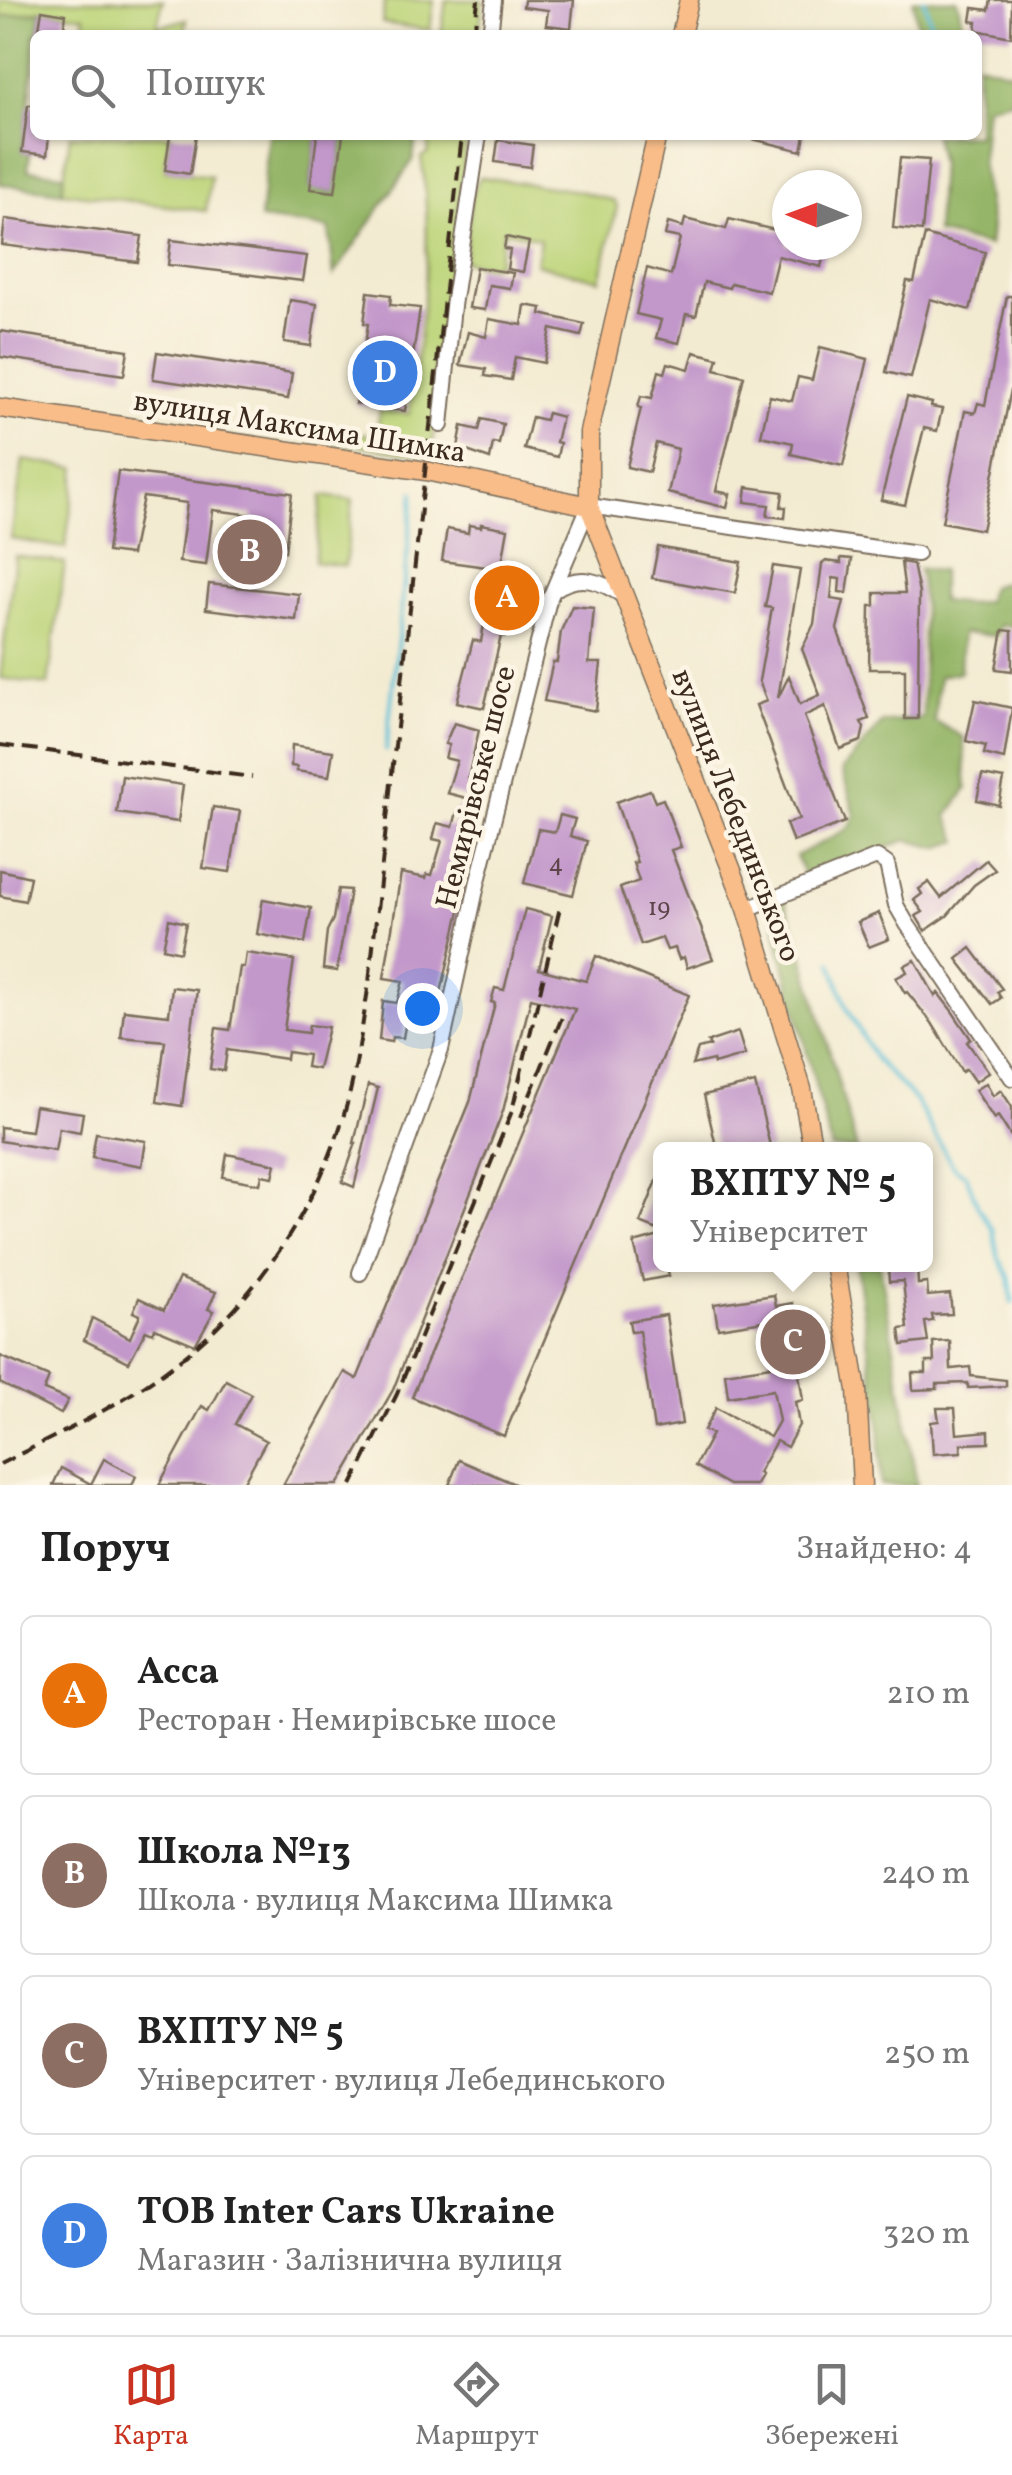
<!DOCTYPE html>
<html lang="uk">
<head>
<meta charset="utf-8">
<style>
  body { margin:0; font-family:Vollkorn,serif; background:#f2f2f2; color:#222 }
  .compass { position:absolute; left:772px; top:170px; width:90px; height:90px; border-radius:50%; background:#fff; box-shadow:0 2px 8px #0004; rotate:271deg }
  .you { position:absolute; left:422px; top:1008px; width:35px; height:35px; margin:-25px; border:8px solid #fff; border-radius:50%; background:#1a73e8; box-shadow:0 0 0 15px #1a73e833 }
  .badge { display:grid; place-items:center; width:65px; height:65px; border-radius:50%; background:#c8321e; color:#fff; font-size:32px; font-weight:700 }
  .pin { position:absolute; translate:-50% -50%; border:5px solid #fff; box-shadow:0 2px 10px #0006 }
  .popup { position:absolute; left:653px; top:1142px; width:280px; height:130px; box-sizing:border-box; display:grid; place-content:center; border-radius:15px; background:#fff; filter:drop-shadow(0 2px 8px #0005); font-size:32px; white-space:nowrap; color:#767676 }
  .popup b { font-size:38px; color:#222 }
  .popup::after { content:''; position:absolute; left:50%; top:100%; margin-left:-20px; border:20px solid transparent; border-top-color:#fff }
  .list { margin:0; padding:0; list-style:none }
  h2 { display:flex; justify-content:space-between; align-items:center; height:130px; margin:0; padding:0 40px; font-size:42px }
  h2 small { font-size:32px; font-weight:400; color:#767676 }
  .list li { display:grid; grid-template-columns:65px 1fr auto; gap:30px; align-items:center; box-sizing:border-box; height:160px; margin:0 20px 20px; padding:0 20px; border:2px solid #e0e0e0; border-radius:15px }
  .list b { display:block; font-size:38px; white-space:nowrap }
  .list p { margin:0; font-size:32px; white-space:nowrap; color:#767676 }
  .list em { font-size:32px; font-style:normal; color:#767676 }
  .icon { flex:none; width:55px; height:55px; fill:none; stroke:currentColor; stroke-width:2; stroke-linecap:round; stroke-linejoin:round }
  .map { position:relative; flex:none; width:1012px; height:1485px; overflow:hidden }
  .search { position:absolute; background:#fff; box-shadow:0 2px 8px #0004; left:30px; right:30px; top:30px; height:110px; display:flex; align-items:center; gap:25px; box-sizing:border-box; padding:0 35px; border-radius:15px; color:#767676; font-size:38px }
  .sheet { height:850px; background:#fff }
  nav { display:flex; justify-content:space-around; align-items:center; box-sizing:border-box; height:140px; border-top:2px solid #e0e0e0; background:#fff; font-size:28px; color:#767676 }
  nav a { display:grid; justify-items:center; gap:5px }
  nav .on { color:#c8321e }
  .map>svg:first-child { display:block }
</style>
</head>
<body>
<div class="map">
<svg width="1012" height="1485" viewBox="0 0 1012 1485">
  <rect width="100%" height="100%" fill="#fcf5e5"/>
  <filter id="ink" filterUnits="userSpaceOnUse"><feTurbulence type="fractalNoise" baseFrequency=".01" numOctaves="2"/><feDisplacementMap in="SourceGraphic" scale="20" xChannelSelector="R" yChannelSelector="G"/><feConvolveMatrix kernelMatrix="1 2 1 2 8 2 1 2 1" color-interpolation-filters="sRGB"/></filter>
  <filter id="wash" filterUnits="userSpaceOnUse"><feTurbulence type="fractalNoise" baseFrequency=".0048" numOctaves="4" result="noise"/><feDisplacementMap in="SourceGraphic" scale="40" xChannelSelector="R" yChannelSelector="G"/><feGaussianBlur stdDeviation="2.25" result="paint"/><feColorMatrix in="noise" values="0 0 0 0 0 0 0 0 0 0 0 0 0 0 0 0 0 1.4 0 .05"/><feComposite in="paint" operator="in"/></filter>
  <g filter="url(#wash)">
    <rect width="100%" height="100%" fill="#f3ebd1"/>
    <g fill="#bcd478" stroke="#7c7f4b" stroke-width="2.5">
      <polygon points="0,0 163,0 157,27 187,19 184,35 83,35 85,16 42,10 0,17"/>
      <polygon points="385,0 434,0 430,30 382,23"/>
      <polygon points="446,0 483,0 479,35 441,35"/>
      <polygon points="70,135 170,135 165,170 211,176 206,211 62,192"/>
      <path d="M430,135h37l-36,322 -115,-18 2,-13 58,10 4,-26 29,4c12,-85 26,-173 12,-257l7,-4z"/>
      <polygon points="480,177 579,191 614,201 617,207 600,280 536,264 540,239 504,230 498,262 490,266 464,261 472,193"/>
      <polygon points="23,460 77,468 65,548 11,539"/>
      <polygon points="322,496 353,500 345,566 314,562"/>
      <polygon points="15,556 65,563 48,685 0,678"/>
    </g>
    <g fill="#95b668" stroke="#687043" stroke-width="2.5">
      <polygon points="913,0 957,0 966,35 919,35"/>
      <polygon points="41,11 38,35 35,35 35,58 22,151 30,153 28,170 64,174 62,192 0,184 0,17"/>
      <polygon points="977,63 1012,72 1012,100 986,106 981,161 991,227 989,246 936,233 940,164 934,135 977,135"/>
      <polygon points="269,135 317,135 310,188 334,192 343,135 416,135 413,160 334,275 329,228 260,219"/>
      <polygon points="919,569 941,571 941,601 967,604 986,601 990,587 1012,579 1012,627 1000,625 996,636 962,633 960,672 939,676 934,721 963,737 967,789 947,816 959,841 938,848 907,840 806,880 796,856 849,828 855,815 842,770 882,723 923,718 923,605"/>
      <polygon points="782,893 799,941 857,1149 832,1149 779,945 771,898"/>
      <polygon points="856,1265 880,1265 917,1485 881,1485 879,1420"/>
    </g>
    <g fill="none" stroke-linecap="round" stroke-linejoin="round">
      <g stroke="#5abfd8" stroke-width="4">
        <polyline points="924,0 934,35"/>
        <polyline points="386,750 414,492"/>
        <polyline points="831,961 847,1008 875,1059 915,1100 953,1167 966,1175 978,1207 993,1230 998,1256 1009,1277 1012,1303"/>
      </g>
    </g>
    <g id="blocks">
      <g fill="#c297ca">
        <polygon points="524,0 574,0 571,28 546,25 548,10 523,7"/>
        <polygon points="991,0 1012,0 1011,37 976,30 977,22 971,21 973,8 989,10"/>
        <polygon points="42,10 66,14 63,35 38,35"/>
        <polygon points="28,105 35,105 35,135 49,135 47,155 22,152"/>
        <polygon points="170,135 196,135 190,174 165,170"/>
        <polygon points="317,135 343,135 335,192 310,189"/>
        <polygon points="753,135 805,135 802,151 752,139"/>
        <polygon points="498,140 533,145 530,167 495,162"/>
        <polygon points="900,158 929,160 922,231 893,228"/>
        <polygon points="5,219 142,236 138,262 2,245"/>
        <polygon points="685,219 726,229 729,219 787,233 787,245 826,245 821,267 778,256 769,292 731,283 729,288 704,282 696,316 686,314 679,343 656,338 661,320 636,314 647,268 671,275 680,238 665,235 668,223 683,227"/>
        <polygon points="925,235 985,252 970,310 930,299 911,378 886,372 907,281 914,282"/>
        <polygon points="506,237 529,242 523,272 507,269 510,250 504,249"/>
        <polygon points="171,240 307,256 303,281 168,265"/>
        <polygon points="476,267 513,273 510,288 489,285 485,310 469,308"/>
        <polygon points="368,292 391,295 390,305 420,308 405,411 356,404 368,324 364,323"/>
        <polygon points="1007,296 1012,296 1012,385 982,530 942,522 965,411 975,413 978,403 985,405"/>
        <polygon points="290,300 317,304 311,346 284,342"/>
        <polygon points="525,305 542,308 541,314 584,324 581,336 551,329 544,363 515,357 511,380 485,376 486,369 460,365 468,332 486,337 489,319 522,325"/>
        <polygon points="0,331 128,350 124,375 0,357"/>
        <polygon points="820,347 868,359 843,466 791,454 793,443 761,436 770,396 792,401 798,377 812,380"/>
        <polygon points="157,352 292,373 288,399 153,379"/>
        <polygon points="694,352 718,358 715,369 744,376 716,491 730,494 727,508 668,493 678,449 656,443 649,472 627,467 641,408 638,407 641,396 652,398 659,371 665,373 668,363 689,369"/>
        <polygon points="907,397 932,403 931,407 942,409 937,431 924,428 905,505 881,500"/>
        <polygon points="547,413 562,417 556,442 560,443 557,457 524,449 532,417 545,420"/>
        <polygon points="482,419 503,424 499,444 493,443 490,459 458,448 462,426 479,430"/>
        <polygon points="118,471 292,493 285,551 249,547 253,515 213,510 206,565 179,562 187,503 143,497 131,555 107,552"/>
        <polygon points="747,487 783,492 781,507 786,507 785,518 767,516 769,505 745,502"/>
        <polygon points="481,524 508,529 501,569 442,561 447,529 468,533 469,525 481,527"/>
        <polygon points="658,547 741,562 735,593 652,578"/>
        <polygon points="841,558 852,559 847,593 839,592 840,579 833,578 831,599 844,601 837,629 869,719 861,722 864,728 861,741 840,749 825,706 804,716 845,822 793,842 786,824 799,819 756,705 767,701 759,681 772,608 765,607 773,566 800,570 778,698 789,676 800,704 820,695 802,649 814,624 822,564 826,561 841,563"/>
        <polygon points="901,562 913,564 919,593 918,719 905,719 905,669 869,669 870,606 875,606 875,593 905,593"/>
        <polygon points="209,584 299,594 296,620 206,609"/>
        <polygon points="507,587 517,601 512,605 518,613 509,619 506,637 501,636 484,708 457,702 473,640 481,642 488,600"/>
        <polygon points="572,606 594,608 589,663 601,663 596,711 544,701 553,662 557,662 561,631"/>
        <polygon points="1003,630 1012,631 1012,671 996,669"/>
        <polygon points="975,700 1012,708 1004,759 984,754 986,746 966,741"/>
        <polygon points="454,723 479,730 468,778 484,782 482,793 472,791 470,799 447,793 457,761 445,758 449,745 445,744"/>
        <polygon points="292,745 333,751 329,776 296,771 297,767 291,766"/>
        <polygon points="982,775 1004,779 999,805 977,800"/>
        <polygon points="122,776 183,785 178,822 117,813"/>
        <polygon points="650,790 655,802 663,799 681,847 671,850 713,959 687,968 684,957 679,959 675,948 667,950 662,938 641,945 620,888 639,881 633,863 637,862 616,802"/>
        <polygon points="213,807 240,811 230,872 203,868"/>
        <polygon points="458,808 471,811 467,826 473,827 469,841 463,840 453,880 466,885 439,1001 426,998 424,1007 409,1003 403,1038 392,1037 391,1042 379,1040 383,1001 397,1003 403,981 384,978 401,873 426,878 427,874 432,875 442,841 433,839 437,823 453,827"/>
        <polygon points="560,815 575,819 570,836 587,841 573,895 524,883 538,829 555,832"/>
        <polygon points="986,860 995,870 974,885 947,916 925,931 916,916 923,912 914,900 922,894 919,889 929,882 941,898"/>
        <polygon points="0,870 30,877 25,901 0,896"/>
        <polygon points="338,889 350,890 337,971 323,969 327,931 333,919"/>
        <polygon points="263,899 311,908 305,943 257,934"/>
        <polygon points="525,909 552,916 539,969 586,981 596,956 689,995 504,1436 412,1397 575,1009 531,998 503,1111 393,1390 338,1485 283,1485 345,1372 357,1379 470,1102 495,1003 491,1002 495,988 504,990"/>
        <polygon points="879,913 889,939 869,947 858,922"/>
        <polygon points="169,919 186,923 180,952 163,948"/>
        <polygon points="971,948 1002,989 997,992 1001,998 992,1004 957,959"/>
        <polygon points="246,953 294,960 284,1030 308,1033 309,1025 328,1027 318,1069 306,1067 308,1055 287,1052 286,1059 227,1050 224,1071 210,1069 216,1028 230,1030 240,967 244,967"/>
        <polygon points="915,960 935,996 938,993 952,1011 971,1039 967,1042 989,1072 975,1082 966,1069 962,1072 932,1023 907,992 905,993 896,978 907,972 904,966"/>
        <polygon points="172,987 197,990 182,1106 157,1102 165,1041 121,1037 124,1010 169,1015"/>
        <polygon points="738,1032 745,1055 714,1064 713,1060 692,1065 698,1049 710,1046 708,1042"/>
        <polygon points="755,1083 771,1150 717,1150 704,1095"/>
        <polygon points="986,1083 993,1096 1001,1090 1012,1107 1012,1138 998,1116 994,1119 975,1090"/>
        <polygon points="368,1085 378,1088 354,1187 342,1182 356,1143 354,1143"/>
        <polygon points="35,1106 83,1113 80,1132 59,1128 55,1150 0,1141 0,1127 31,1131"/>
        <polygon points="96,1133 146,1141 142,1166 92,1157"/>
        <polygon points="227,1154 276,1164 273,1177 262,1175 260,1184 223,1177"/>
        <polygon points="660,1173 660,1231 640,1223"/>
        <polygon points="660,1236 660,1264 666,1264 669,1276 643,1281 634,1243"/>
        <polygon points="902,1264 917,1265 918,1284 927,1283 928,1296 950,1294 952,1314 932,1315 933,1321 925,1322 928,1342 902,1345 900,1329 908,1328 903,1281 889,1282 888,1265"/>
        <polygon points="179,1278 216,1292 208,1309 214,1311 195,1345 155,1328 153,1333 146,1330 129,1362 84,1340 92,1318 130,1338 140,1315 133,1312 139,1298 164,1310"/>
        <polygon points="774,1295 776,1306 793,1303 804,1374 799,1375 803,1400 795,1402 799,1425 787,1447 776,1441 758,1473 761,1475 756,1485 729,1485 695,1466 712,1434 704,1430 716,1408 770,1437 779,1421 773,1390 728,1397 725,1373 771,1366 764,1321 718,1328 714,1304"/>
        <polygon points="666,1315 682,1424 654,1429 639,1331 631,1332 629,1321"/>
        <polygon points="950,1341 951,1369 970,1367 971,1376 1006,1380 1006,1386 968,1388 968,1383 937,1384 937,1389 913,1390 912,1373 926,1373 926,1362 934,1362 933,1342"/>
        <polygon points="0,1356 49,1377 44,1390 68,1400 61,1414 0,1383"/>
        <polygon points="226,1380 251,1394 235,1424 266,1441 242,1485 159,1485 202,1406 209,1410"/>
        <polygon points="937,1408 955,1408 957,1434 989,1431 989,1443 961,1444 961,1452 933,1454 931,1422 939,1421"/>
        <polygon points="104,1459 136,1476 132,1485 53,1485 61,1468 91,1484"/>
        <polygon points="459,1460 517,1485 449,1485"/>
      </g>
    </g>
  </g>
  <g filter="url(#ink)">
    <use href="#blocks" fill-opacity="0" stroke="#7b6e5d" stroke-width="2.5"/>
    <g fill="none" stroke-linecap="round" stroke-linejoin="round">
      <g stroke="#7b6e5d" stroke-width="18">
        <g id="minor">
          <polyline points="490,35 494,0"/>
          <polyline points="441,425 453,306 479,135"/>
          <path d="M554,590c26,-18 47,-9 71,7"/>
          <polyline points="747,909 877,857 887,864 896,905 907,924 1012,1078"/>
          <polyline points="360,1273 441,1050 477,885 549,600 589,506 917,554"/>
        </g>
      </g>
      <g stroke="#7b6e5d" stroke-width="21">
        <g id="major">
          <polyline points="681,35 689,0"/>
          <polyline points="657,135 589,432 589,506 747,909 802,1089 813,1150"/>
          <polyline points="0,408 426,471 589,506"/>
          <polyline points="835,1264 857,1390 862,1485"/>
        </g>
      </g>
      <use href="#minor" stroke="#fff" stroke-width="14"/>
      <use href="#major" stroke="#f8bd89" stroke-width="18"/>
      <g stroke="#3b2a1e" stroke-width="4" stroke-dasharray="15 8" stroke-linecap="butt">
        <polyline points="474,35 478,0"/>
        <polyline points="0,745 252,777"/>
        <polyline points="521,1117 563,1015"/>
        <path d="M0,1464c61,-31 124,-60 178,-103 78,-60 140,-156 167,-250 12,-42 17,-85 24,-128l93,-848"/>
        <polyline points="352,1485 397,1394 512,1111 561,903"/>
      </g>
    </g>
  </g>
  <g text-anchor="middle" stroke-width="9" stroke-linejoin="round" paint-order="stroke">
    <g font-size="25" fill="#5d4549">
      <text x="556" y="871">4</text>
      <text x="659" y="915">19</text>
    </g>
    <g font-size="30" fill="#3b2a1e" stroke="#fcf5e5">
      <text transform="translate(300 426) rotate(9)" y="10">вулиця Максима Шимка</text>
      <text transform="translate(475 787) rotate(-76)" y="10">Немирівське шосе</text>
      <text transform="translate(737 815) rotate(69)" y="10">вулиця Лебединського</text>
    </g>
  </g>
</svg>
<svg class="compass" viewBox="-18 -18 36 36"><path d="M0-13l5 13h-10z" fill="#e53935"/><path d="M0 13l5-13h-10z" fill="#767676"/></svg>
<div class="you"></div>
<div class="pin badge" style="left:507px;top:598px;background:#e8710a">A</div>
<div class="pin badge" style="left:250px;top:552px;background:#8d6e63">B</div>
<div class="pin badge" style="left:793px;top:1342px;background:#8d6e63">C</div>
<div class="popup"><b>ВХПТУ № 5</b>Університет</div>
<div class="pin badge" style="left:385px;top:373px;background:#3f7fe0">D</div>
<div class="search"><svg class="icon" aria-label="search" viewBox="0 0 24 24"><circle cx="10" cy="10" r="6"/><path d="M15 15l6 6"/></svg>Пошук</div>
</div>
<section class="sheet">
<h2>Поруч<small>Знайдено: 4</small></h2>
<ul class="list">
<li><span class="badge" style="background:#e8710a">A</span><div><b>Асса</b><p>Ресторан · Немирівське шосе</p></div><em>210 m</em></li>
<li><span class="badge" style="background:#8d6e63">B</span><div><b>Школа №13</b><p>Школа · вулиця Максима Шимка</p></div><em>240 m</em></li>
<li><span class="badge" style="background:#8d6e63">C</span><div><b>ВХПТУ № 5</b><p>Університет · вулиця Лебединського</p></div><em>250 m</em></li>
<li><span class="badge" style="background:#3f7fe0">D</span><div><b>ТОВ Inter Cars Ukraine</b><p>Магазин · Залізнична вулиця</p></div><em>320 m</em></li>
</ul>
</section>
<nav>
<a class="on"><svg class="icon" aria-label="map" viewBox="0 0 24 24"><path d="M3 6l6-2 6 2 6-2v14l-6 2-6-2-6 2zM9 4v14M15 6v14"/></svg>Карта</a>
<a><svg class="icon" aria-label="directions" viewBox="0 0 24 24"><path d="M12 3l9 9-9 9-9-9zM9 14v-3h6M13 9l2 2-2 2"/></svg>Маршрут</a>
<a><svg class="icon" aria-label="saved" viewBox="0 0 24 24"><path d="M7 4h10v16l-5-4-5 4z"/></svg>Збережені</a>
</nav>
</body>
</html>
